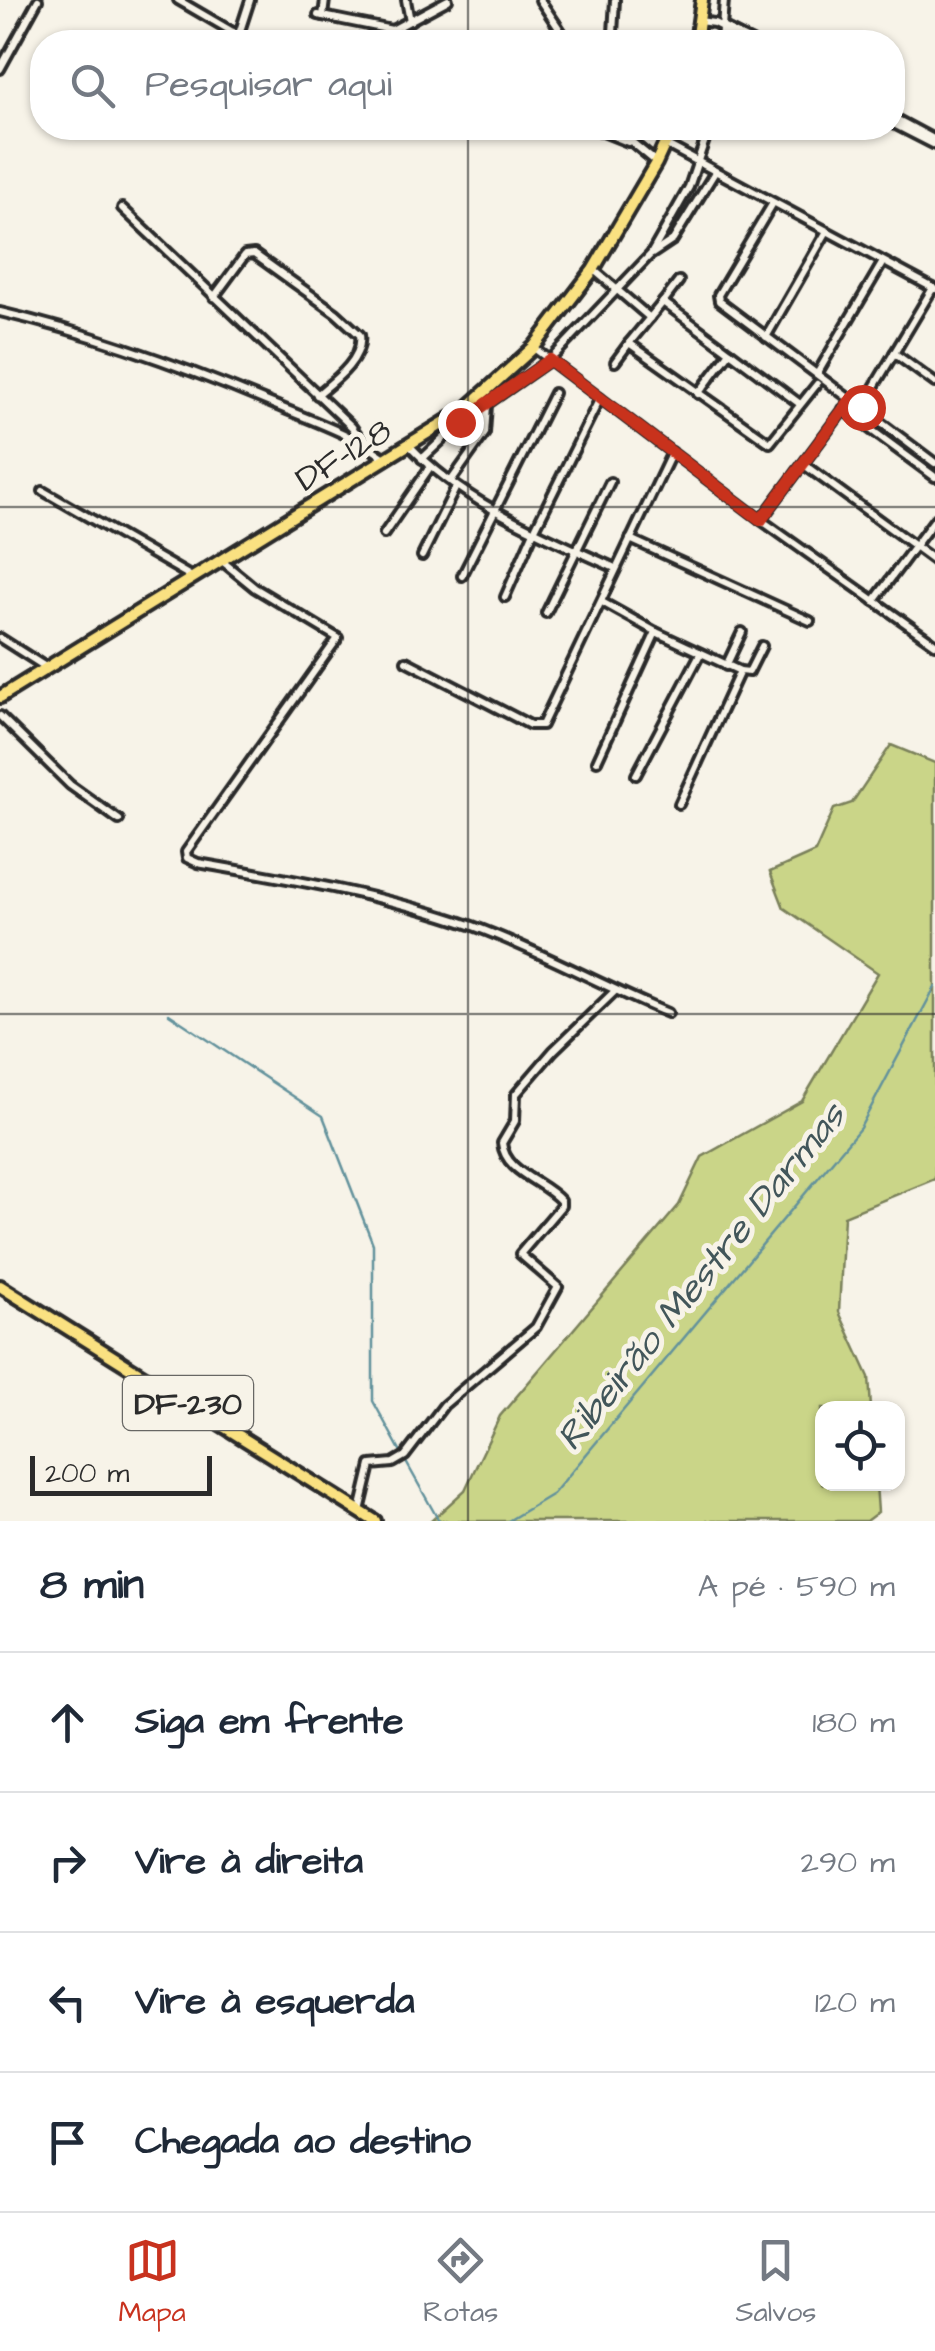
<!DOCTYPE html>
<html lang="pt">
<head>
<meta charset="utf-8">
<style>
  body { margin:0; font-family:"Architects Daughter",sans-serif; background:#f6f6f7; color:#1f2937 }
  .controls { position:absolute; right:30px; bottom:30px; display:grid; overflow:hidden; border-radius:20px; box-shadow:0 2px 8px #0004 }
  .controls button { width:90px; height:90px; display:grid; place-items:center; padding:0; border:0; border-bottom:2px solid #e0e1e3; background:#fff; color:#1f2937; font:50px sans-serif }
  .scale { position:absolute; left:30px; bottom:25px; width:182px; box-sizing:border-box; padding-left:10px; border:5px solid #2b2b2b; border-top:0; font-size:28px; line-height:35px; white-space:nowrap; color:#2b2b2b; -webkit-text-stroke:8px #f7f3e8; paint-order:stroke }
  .stop { position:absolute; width:30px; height:30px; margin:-22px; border:8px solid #c8321e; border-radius:50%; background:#fff }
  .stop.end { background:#c8321e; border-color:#fff; box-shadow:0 2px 10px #0008 }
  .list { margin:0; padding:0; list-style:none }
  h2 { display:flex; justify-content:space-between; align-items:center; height:130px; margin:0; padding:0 40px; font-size:42px }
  h2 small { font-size:32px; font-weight:400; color:#747a83 }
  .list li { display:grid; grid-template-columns:65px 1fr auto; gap:30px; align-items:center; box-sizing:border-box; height:140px; padding:0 40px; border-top:2px solid #e0e1e3 }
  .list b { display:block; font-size:38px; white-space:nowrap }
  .list em { font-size:32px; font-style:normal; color:#747a83 }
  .icon { flex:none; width:55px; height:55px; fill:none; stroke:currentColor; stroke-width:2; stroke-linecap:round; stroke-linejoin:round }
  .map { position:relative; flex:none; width:935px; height:1521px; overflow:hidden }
  .search { position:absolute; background:#fff; box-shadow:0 2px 8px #0004; left:30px; right:30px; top:30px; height:110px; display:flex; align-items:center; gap:25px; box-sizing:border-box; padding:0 35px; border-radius:40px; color:#747a83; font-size:38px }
  .sheet { height:690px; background:#fff }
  nav { display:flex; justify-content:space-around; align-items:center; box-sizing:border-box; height:140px; border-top:2px solid #e0e1e3; background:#fff; font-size:28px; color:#747a83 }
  nav a { display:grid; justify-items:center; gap:5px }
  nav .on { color:#c8321e }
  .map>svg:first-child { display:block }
</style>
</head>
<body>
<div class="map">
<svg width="935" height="1521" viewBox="0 0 935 1521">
  <rect width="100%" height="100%" fill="#f7f3e8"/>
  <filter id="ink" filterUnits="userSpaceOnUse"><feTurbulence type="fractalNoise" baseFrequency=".01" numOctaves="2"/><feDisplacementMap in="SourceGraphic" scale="20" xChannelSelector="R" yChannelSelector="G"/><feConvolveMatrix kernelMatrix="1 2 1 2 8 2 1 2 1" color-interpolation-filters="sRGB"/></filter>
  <g filter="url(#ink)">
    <polygon fill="#cad588" stroke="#7a805a" stroke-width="2.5" points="891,745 935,763 935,1179 844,1216 839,1312 869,1377 871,1408 822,1408 822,1484 876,1484 878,1512 866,1521 431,1521 465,1490 500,1416 679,1205 702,1157 802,1101 878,973 784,908 770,872 815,852 834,809 852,803"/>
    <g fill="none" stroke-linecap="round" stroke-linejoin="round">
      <g stroke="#63929c" stroke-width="2.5">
        <polyline points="169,1014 323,1116 373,1244 373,1401 401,1452"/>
        <polyline points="406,1462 439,1521"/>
        <polyline points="508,1521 553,1494 860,1128 935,987"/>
      </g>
      <g stroke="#2b2b2b" stroke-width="14">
        <g id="street">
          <polyline points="178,0 250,42"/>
          <polyline points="406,0 410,21"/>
          <polyline points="540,0 568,42"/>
          <polyline points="318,15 392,30"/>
          <polyline points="323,16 325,0"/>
          <polyline points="699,21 714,23 752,42"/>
          <polyline points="723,32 741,42"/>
          <polyline points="613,33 615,0"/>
          <polyline points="239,34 250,0"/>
          <polyline points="217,42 233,32"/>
          <polyline points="370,42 448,0"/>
          <polyline points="612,42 612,38"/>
          <polyline points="721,42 724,0"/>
          <polyline points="0,69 38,0"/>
          <polyline points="892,117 935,140"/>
          <polyline points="892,123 935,145"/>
          <polyline points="593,128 628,142"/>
          <polyline points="615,128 656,162"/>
          <polyline points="665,144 935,289"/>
          <polyline points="773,203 718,295 719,301 935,463"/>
          <polyline points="122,208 352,427 361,440"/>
          <polyline points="652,254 673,240 715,172"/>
          <polyline points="594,270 650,318"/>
          <path d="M214,297l31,-42 9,-1 82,59 24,22c4,24 -26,46 -43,60"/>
          <polyline points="663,302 679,281"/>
          <path d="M0,312c95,22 185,55 275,93 38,16 77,29 110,53"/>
          <polyline points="766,337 827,231"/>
          <polyline points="534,348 761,520 935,644"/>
          <polyline points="894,353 935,383"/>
          <polyline points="615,362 629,343"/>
          <polyline points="817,374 883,262"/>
          <polyline points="698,394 730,352"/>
          <polyline points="800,404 663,302 629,343 770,443 817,384"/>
          <polyline points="862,407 933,288"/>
          <polyline points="843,409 935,477"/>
          <path d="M409,445c57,60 132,89 206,123"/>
          <polyline points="422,459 461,422 550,360 651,254 689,187 709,128"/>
          <polyline points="803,464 935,561"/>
          <polyline points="451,481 485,433 487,405"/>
          <polyline points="43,491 192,577"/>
          <polyline points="761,520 849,402"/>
          <polyline points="384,534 430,467"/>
          <polyline points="630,539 810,621"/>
          <polyline points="422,556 456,487"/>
          <path d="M222,561l33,27 83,50 -152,214 1,6 11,5c92,16 187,32 275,63 66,24 129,60 195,87"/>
          <polyline points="462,576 554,393"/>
          <polyline points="505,597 534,531 600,398"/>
          <polyline points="874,601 935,519"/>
          <polyline points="602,602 656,632 740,671 749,672 762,646"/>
          <polyline points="546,613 610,482"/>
          <polyline points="0,638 47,668"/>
          <polyline points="406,661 530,725 542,725 672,452"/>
          <polyline points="726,666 742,632"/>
          <polyline points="0,716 70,785 119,820"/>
          <polyline points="597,761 656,632"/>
          <polyline points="636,775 700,654"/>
          <polyline points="679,804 740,671"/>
          <path d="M360,1511l11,-46 22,-2 12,-7 39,-51 92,-78 22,-40 -38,-33 41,-48v-5c-17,-20 -56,-28 -59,-58l13,-22 1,-27 37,-43 62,-60"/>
        </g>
      </g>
      <g stroke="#2b2b2b" stroke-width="18">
        <g id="primary">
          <polyline points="696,42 702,0"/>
          <polyline points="0,697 466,409 534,347 593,270 656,163 672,128"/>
          <polyline points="0,1286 375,1521"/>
        </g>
      </g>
      <use href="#street" stroke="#f7f3e8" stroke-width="6"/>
      <use href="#primary" stroke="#fae181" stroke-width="10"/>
    </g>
  </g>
  <g fill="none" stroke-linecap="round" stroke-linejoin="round" filter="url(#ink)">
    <polyline stroke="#c8321e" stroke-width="12" points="460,422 550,360 761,520 849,402 862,407"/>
  </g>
  <path fill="none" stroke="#2b2b2b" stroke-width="2.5" stroke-opacity="0.55" d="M468,0v42M468,128v1393M0,507h935M0,1014h935"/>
  <g text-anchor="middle" stroke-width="10" stroke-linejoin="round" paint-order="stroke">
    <rect fill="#f7f3e8" stroke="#686764" stroke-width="2.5" x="123" y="1376" width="130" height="54" rx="8"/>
    <g font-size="32" font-weight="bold" fill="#2b2b2b">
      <text x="188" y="1414">DF-230</text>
    </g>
    <g font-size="35" fill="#2b2b2b" stroke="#f7f3e8">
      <text transform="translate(343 454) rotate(-32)" y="12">DF-128</text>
    </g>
    <g font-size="38" font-style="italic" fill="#42565a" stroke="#f7f3e8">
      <text transform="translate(700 1276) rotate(-51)" y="13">Ribeirão Mestre Darmas</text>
    </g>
  </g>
</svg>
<div class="controls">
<button><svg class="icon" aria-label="locate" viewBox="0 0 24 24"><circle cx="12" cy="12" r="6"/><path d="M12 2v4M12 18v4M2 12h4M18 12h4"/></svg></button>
</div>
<div class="scale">200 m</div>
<div class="stop" style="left:862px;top:407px"></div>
<div class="stop end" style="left:460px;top:422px"></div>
<div class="search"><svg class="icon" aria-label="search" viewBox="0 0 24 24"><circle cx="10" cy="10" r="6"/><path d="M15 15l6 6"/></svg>Pesquisar aqui</div>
</div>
<section class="sheet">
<h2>8 min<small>A pé · 590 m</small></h2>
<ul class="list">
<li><svg class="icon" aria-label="ahead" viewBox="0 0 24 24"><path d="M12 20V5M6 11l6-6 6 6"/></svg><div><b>Siga em frente</b></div><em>180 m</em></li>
<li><svg class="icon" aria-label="right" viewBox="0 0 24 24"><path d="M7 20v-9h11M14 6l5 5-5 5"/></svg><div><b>Vire à direita</b></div><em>290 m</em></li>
<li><svg class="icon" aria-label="left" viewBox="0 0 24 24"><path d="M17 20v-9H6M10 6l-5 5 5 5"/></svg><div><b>Vire à esquerda</b></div><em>120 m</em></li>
<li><svg class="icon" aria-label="arrive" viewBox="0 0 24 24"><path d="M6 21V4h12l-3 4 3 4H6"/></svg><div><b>Chegada ao destino</b></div></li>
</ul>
</section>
<nav>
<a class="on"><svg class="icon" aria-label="map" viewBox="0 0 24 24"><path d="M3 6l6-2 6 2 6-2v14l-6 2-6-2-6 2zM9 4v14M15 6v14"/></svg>Mapa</a>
<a><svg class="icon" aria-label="directions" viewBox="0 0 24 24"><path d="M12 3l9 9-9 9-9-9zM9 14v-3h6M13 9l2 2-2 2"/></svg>Rotas</a>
<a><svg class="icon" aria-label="saved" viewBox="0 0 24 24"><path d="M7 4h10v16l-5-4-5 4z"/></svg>Salvos</a>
</nav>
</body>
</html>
